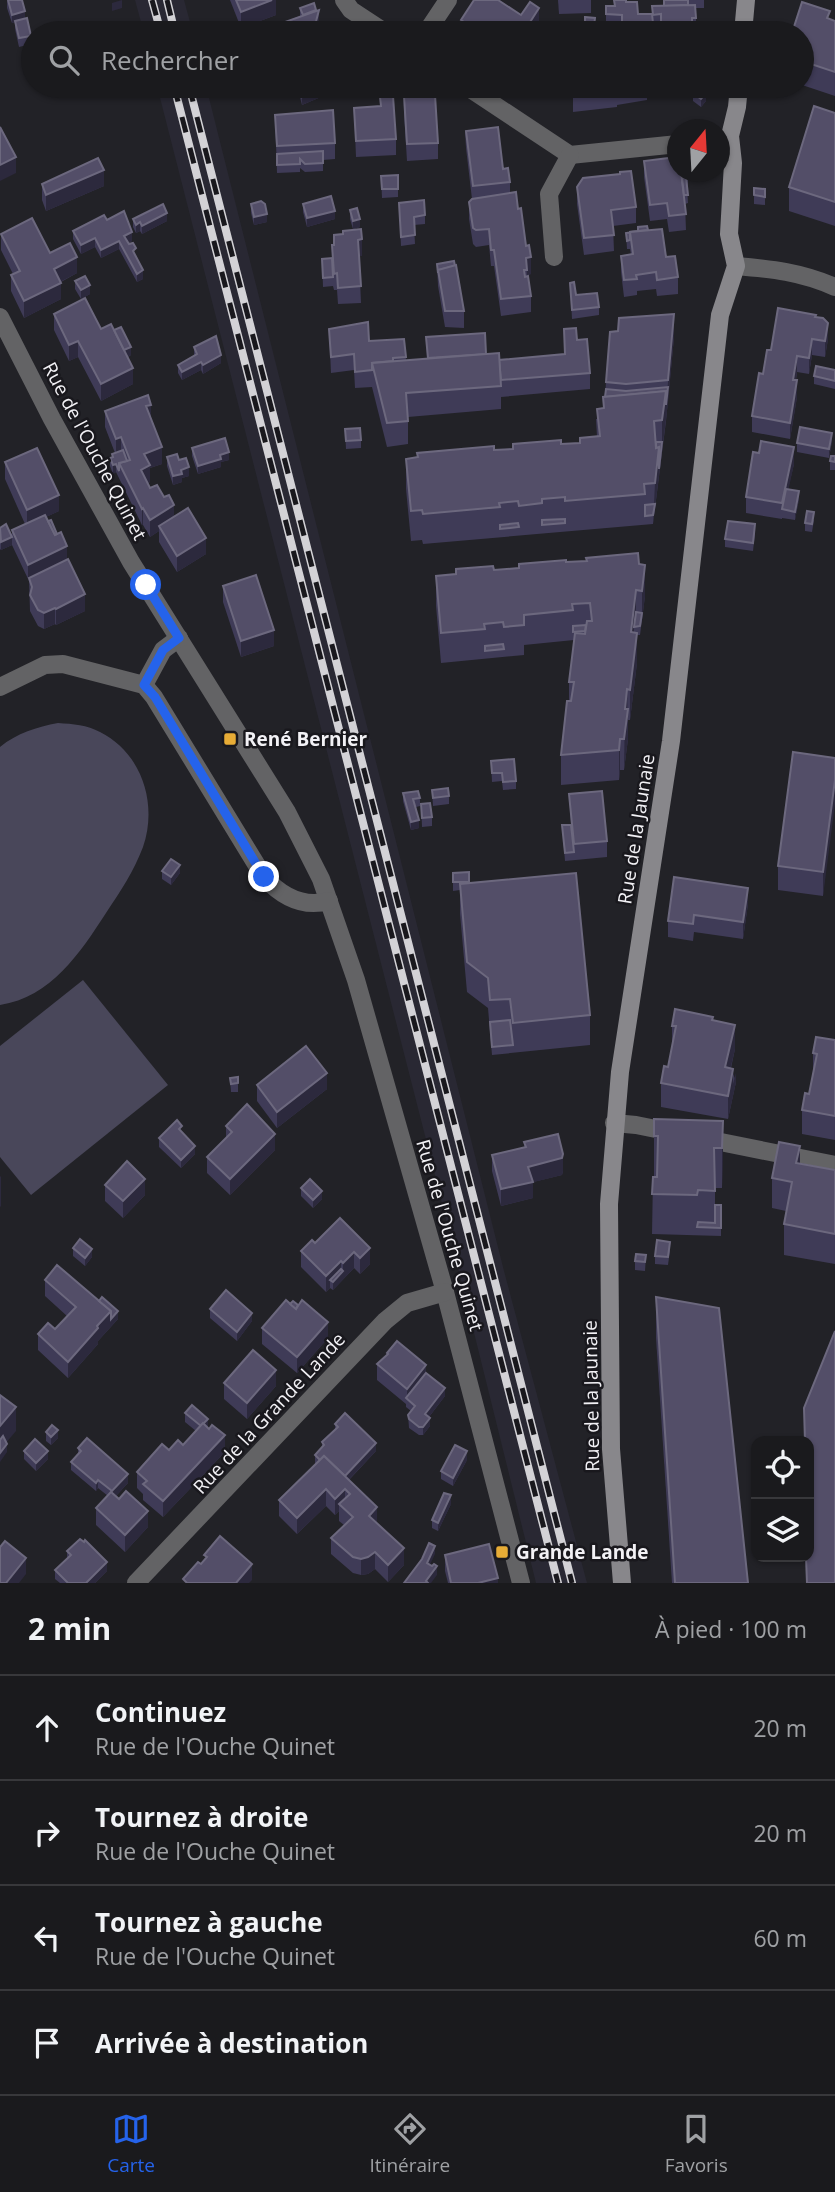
<!DOCTYPE html>
<html lang="fr">
<head>
<meta charset="utf-8">
<style>
  body { margin:0; font-family:"Open Sans",sans-serif; background:#232326; color:#f1f3f6 }
  .controls { position:absolute; right:21px; bottom:21px; display:grid; overflow:hidden; border-radius:14px; box-shadow:0 2px 5px #0004 }
  .controls button { width:63px; height:63px; display:grid; place-items:center; padding:0; border:0; border-bottom:2px solid #38383b; background:#1a1a1d; color:#f1f3f6; font:35px sans-serif }
  .compass { position:absolute; left:667px; top:119px; width:63px; height:63px; border-radius:50%; background:#1a1a1d; box-shadow:0 2px 5px #0004; rotate:18deg }
  .stop { position:absolute; width:21px; height:21px; margin:-16px; border:5px solid #2563eb; border-radius:50%; background:#fff }
  .stop.end { background:#2563eb; border-color:#fff; box-shadow:0 2px 7px #0008 }
  .list { margin:0; padding:0; list-style:none }
  h2 { display:flex; justify-content:space-between; align-items:center; height:91px; margin:0; padding:0 28px; font-size:30px }
  h2 small { font-size:23px; font-weight:400; color:#9fa1a4 }
  .list li { display:grid; grid-template-columns:46px 1fr auto; gap:21px; align-items:center; box-sizing:border-box; height:105px; padding:0 28px; border-top:2px solid #38383b }
  .list b { display:block; font-size:26px; white-space:nowrap }
  .list p { margin:0; font-size:23px; white-space:nowrap; color:#9fa1a4 }
  .list em { font-size:23px; font-style:normal; color:#9fa1a4 }
  .icon { flex:none; width:38px; height:38px; fill:none; stroke:currentColor; stroke-width:2; stroke-linecap:round; stroke-linejoin:round }
  .map { position:relative; flex:none; width:835px; height:1583px; overflow:hidden }
  .search { position:absolute; background:#1a1a1d; box-shadow:0 2px 5px #0004; left:21px; right:21px; top:21px; height:77px; display:flex; align-items:center; gap:18px; box-sizing:border-box; padding:0 24px; border-radius:38px; color:#9fa1a4; font-size:26px }
  .sheet { height:511px; background:#1a1a1d }
  nav { display:flex; justify-content:space-around; align-items:center; box-sizing:border-box; height:98px; border-top:2px solid #38383b; background:#1a1a1d; font-size:19px; color:#9fa1a4 }
  nav a { display:grid; justify-items:center; gap:4px }
  nav .on { color:#2563eb }
  .map>svg:first-child { display:block }
</style>
</head>
<body>
<div class="map">
<svg width="835" height="1583" viewBox="0 0 835 1583">
  <rect width="100%" height="100%" fill="#222227"/>
  <g fill="#292833">
    <polygon points="135,0 184,0 193,33 144,33"/>
    <polygon points="157,86 206,86 504,1271 587,1583 536,1583 432,1163"/>
  </g>
  <g fill="#49475a">
    <path d="M58,723c15,1 29,2 42,9 42,21 58,72 43,115 -9,24 -23,45 -37,66 -26,40 -55,84 -106,92v-258c17,-14 37,-20 58,-24z"/>
    <polygon points="83,980 168,1085 31,1195 0,1157 0,1046"/>
  </g>
  <g fill="none" stroke-linecap="round" stroke-linejoin="round">
    <g stroke="#636365" stroke-width="18">
      <polyline points="344,0 351,10 386,33"/>
      <polyline points="426,33 448,0"/>
      <polyline points="466,86 570,155 678,144"/>
      <polyline points="554,257 549,194 570,155"/>
      <path d="M736,266c36,3 65,6 99,21"/>
      <polyline points="0,317 52,419 131,562 287,812 321,879 356,980 445,1292 521,1583"/>
      <polyline points="144,685 163,650 179,638"/>
      <path d="M0,687l45,-22 18,-1 81,21 10,12 110,180c18,20 39,31 65,24"/>
      <polyline points="614,1123 636,1125 835,1165"/>
      <polyline points="136,1583 385,1321 407,1303 445,1292"/>
    </g>
    <g stroke="#88878b" stroke-width="18">
      <polyline points="743,33 746,0"/>
      <polyline points="622,1583 611,1449 609,1204 620,1072 671,741 720,315 736,266 729,234 733,163 730,136 737,107 739,86"/>
    </g>
    <g stroke="#d3d2d6" stroke-width="8">
      <g id="rail">
        <polyline points="152,0 161,33"/>
        <polyline points="167,0 175,33"/>
        <polyline points="174,86 558,1583"/>
        <polyline points="189,86 572,1583"/>
      </g>
    </g>
    <use href="#rail" stroke="#19181d" stroke-width="5" stroke-dasharray="16" stroke-linecap="butt"/>
  </g>
  <g fill="#3f3b57">
    <polygon points="7,0 25,18 31,36 31,44 19,47 15,29 15,22 12,23 7,8"/>
    <polygon points="230,0 276,0 276,15 241,28"/>
    <polygon points="558,0 591,0 591,13 559,14"/>
    <polygon points="664,0 704,0 704,8 696,8 696,33 661,33 661,31 622,33 622,23 606,22 606,6 614,6 626,2 638,14 652,14 652,6 664,6"/>
    <polygon points="300,8 319,26 317,33 282,33 282,23 300,16"/>
    <polygon points="521,15 539,25 534,32 538,33 461,33 461,20"/>
    <polygon points="585,17 595,18 594,33 585,33"/>
    <polygon points="830,19 835,21 835,96 802,85 802,33"/>
    <polygon points="297,86 329,86 329,90 328,94 302,105"/>
    <polygon points="407,86 431,86 438,143 438,159 407,161 404,113 404,96 407,96"/>
    <polygon points="548,86 647,86 647,100 617,105 617,107 573,112 573,98 564,95 564,90 555,88 554,90 548,89"/>
    <polygon points="693,93 706,101 701,107 693,101"/>
    <polygon points="354,108 396,139 396,155 356,157"/>
    <polygon points="835,113 835,226 789,211 789,187"/>
    <polygon points="275,115 335,143 335,159 323,160 323,171 305,172 300,168 300,172 277,173"/>
    <polygon points="465,131 503,169 510,182 510,193 518,209 531,274 527,275 531,296 531,312 501,316 494,266 491,266 489,245 476,247 473,244 469,219 469,202 472,199 466,148"/>
    <polygon points="644,161 677,172 688,172 688,185 687,186 688,203 685,204 686,230 669,232 667,219 650,221 644,177"/>
    <polygon points="398,175 398,197 382,198 381,176"/>
    <polygon points="42,184 104,186 46,211 42,200"/>
    <polygon points="577,187 636,207 636,223 613,226 614,251 584,255 577,204"/>
    <polygon points="754,188 765,198 765,205 754,204"/>
    <polygon points="399,203 425,215 425,224 414,225 415,244 401,246"/>
    <polygon points="251,204 267,222 254,225 251,213"/>
    <polygon points="303,204 335,219 307,227 303,212"/>
    <polygon points="350,210 360,227 353,229 350,219"/>
    <polygon points="133,219 167,221 142,234 140,231 136,233 133,227"/>
    <polygon points="107,220 132,241 128,243 136,256 143,279 137,282 119,249 101,258 95,247 81,254 73,239 73,231"/>
    <polygon points="648,230 678,277 678,294 657,296 656,289 637,291 637,295 624,297 621,272 621,256 631,255 630,249 627,249 626,233"/>
    <polygon points="1,234 50,253 77,273 61,282 61,299 24,318 11,291 11,275 13,274 1,250"/>
    <polygon points="332,245 362,256 359,256 361,303 338,304 337,290 334,290 333,286 323,287 322,259 332,258"/>
    <polygon points="437,264 464,311 464,328 445,327 438,286"/>
    <polygon points="75,281 90,294 81,299 75,289"/>
    <polygon points="570,283 576,295 599,307 599,315 572,319"/>
    <polygon points="54,314 101,329 114,330 131,355 128,357 133,384 101,401 78,357 69,361 54,330"/>
    <polygon points="816,317 828,339 825,357 812,355 809,374 797,372 796,380 797,397 790,439 752,432 752,416 771,350"/>
    <polygon points="329,329 369,341 404,339 406,360 427,359 426,337 486,354 499,360 564,355 577,340 590,373 590,389 501,397 501,409 408,417 408,444 387,447 372,387 355,388 354,370 331,373"/>
    <polygon points="674,337 666,421 653,524 423,544 422,540 411,541 406,489 406,459 417,458 417,453 494,450 561,444 580,443 597,437 596,419 597,419 597,409 603,408 603,397 605,397 606,382"/>
    <polygon points="194,347 221,363 203,374 201,370 182,380 178,373 178,365 194,356"/>
    <polygon points="835,370 835,389 814,384 814,376"/>
    <polygon points="105,411 151,421 162,464 150,468 150,482 148,483 150,488 206,554 177,572 159,542 159,531 150,537 143,525 142,525 116,472 113,474 110,466 110,458 112,457 112,454 115,453 105,427"/>
    <polygon points="345,429 361,440 361,448 346,449"/>
    <polygon points="832,441 829,458 797,452 797,443"/>
    <polygon points="192,448 229,460 221,462 221,467 198,474 192,456"/>
    <polygon points="835,456 835,470 830,470 830,461"/>
    <polygon points="167,457 179,460 189,476 182,478 182,482 173,485 167,466"/>
    <polygon points="5,462 59,511 46,517 67,560 85,611 56,625 55,624 44,629 38,626 30,611 29,581 12,545 1,550 0,549 0,528 12,536 12,530 25,524 5,479"/>
    <polygon points="794,464 788,489 799,499 795,520 782,518 782,519 746,513 746,497"/>
    <polygon points="814,520 812,532 805,531 805,523"/>
    <polygon points="755,533 753,551 725,547 725,539"/>
    <polygon points="566,562 639,564 645,596 640,635 637,635 637,663 630,720 628,720 628,739 624,770 620,770 619,780 561,785 561,755 569,701 569,682 574,640 524,645 524,655 441,663 436,606 436,576 519,568 519,564"/>
    <polygon points="223,586 274,646 241,657 223,602"/>
    <polygon points="835,758 823,896 778,890 778,866"/>
    <polygon points="491,761 516,781 516,789 503,790 502,781 492,782"/>
    <polygon points="432,790 449,796 449,804 433,806"/>
    <polygon points="403,793 420,798 420,806 416,807 419,828 411,830 403,801"/>
    <polygon points="569,794 607,841 607,857 565,861 562,825 571,825"/>
    <polygon points="421,804 432,817 432,826 422,827"/>
    <polygon points="162,871 180,873 171,885 162,879"/>
    <polygon points="469,872 469,883 590,1015 590,1045 492,1055 488,1008 467,992 460,914 460,890 453,891 453,873"/>
    <polygon points="748,904 743,939 694,932 693,941 668,937 668,921"/>
    <polygon points="713,1020 735,1049 731,1068 733,1073 736,1082 728,1119 661,1107 661,1083 668,1067 672,1047 672,1026"/>
    <polygon points="835,1040 835,1140 802,1134 802,1110 809,1094 813,1074 813,1053"/>
    <polygon points="238,1077 238,1092 231,1092 230,1078"/>
    <polygon points="257,1085 327,1089 277,1128 257,1101"/>
    <polygon points="654,1119 723,1121 722,1188 715,1188 715,1223 721,1205 721,1236 652,1234 653,1177 657,1176 654,1176"/>
    <polygon points="226,1126 275,1150 230,1195 207,1173 207,1157 226,1138"/>
    <polygon points="182,1132 195,1154 181,1168 159,1147 159,1138"/>
    <polygon points="524,1142 563,1171 562,1175 533,1182 533,1198 501,1206 492,1171 492,1155 524,1147"/>
    <polygon points="800,1163 835,1170 835,1264 784,1255 784,1224 786,1211 772,1208 772,1178"/>
    <polygon points="105,1185 145,1195 123,1218 105,1201"/>
    <polygon points="301,1188 322,1199 313,1208 301,1196"/>
    <polygon points="340,1218 370,1264 360,1274 354,1268 333,1290 330,1288 326,1292 301,1267 301,1251 315,1243"/>
    <polygon points="73,1248 92,1257 85,1266 73,1256"/>
    <polygon points="670,1250 668,1265 655,1264 655,1256"/>
    <polygon points="646,1255 645,1271 635,1270 635,1261"/>
    <polygon points="45,1280 118,1319 98,1341 98,1344 68,1378 38,1350 38,1334 55,1329 67,1316 45,1296"/>
    <polygon points="656,1297 748,1583 672,1583 656,1338"/>
    <polygon points="210,1309 252,1321 237,1341 210,1318"/>
    <polygon points="262,1328 328,1338 297,1373 262,1344"/>
    <polygon points="387,1353 426,1373 445,1396 429,1417 430,1426 423,1435 419,1435 409,1428 408,1415 411,1411 406,1407 406,1404 377,1380 377,1364 387,1355"/>
    <polygon points="224,1383 276,1386 247,1419 224,1399"/>
    <polygon points="185,1413 208,1427 208,1428 225,1452 163,1517 143,1500 143,1494 137,1488 137,1472 169,1450 185,1443 196,1431 185,1422"/>
    <polygon points="335,1424 376,1451 349,1480 404,1565 388,1582 375,1569 368,1574 361,1575 353,1573 331,1554 331,1538 344,1525 339,1521 339,1511 335,1515 326,1506 297,1534 279,1516 279,1500 315,1464 315,1455 322,1447 322,1442 335,1429"/>
    <polygon points="46,1432 58,1438 51,1445 46,1441"/>
    <polygon points="78,1448 128,1483 116,1496 148,1527 125,1552 96,1525 96,1508 108,1496 98,1488 96,1491 71,1470 71,1462 78,1454"/>
    <polygon points="24,1451 48,1459 36,1471 24,1459"/>
    <polygon points="467,1460 453,1486 441,1479 441,1471"/>
    <polygon points="451,1504 438,1531 432,1528 432,1520"/>
    <polygon points="67,1551 107,1571 95,1583 60,1583 55,1579 55,1570 67,1558"/>
    <polygon points="445,1555 498,1583 448,1583 445,1571"/>
  </g>
  <g fill="#2c293d">
    <polygon points="122,0 122,8 112,11 112,3"/>
    <polygon points="272,0 276,0 276,15 241,28 241,12"/>
    <polygon points="539,8 539,25 534,33 525,30"/>
    <polygon points="319,10 319,26 317,33 313,33"/>
    <polygon points="25,11 25,19 12,23 12,15"/>
    <polygon points="475,23 475,33 472,33 472,27"/>
    <polygon points="327,86 329,86 328,94 302,105 302,97"/>
    <polygon points="706,93 706,101 701,107 701,99"/>
    <polygon points="16,157 16,173 0,181 0,165"/>
    <polygon points="104,170 104,186 46,211 46,195"/>
    <polygon points="335,211 335,219 307,227 307,218"/>
    <polygon points="167,213 167,221 142,234 142,226"/>
    <polygon points="267,214 267,222 254,225 254,217"/>
    <polygon points="360,219 360,227 353,229 353,221"/>
    <polygon points="140,222 140,231 136,233 136,225"/>
    <polygon points="132,232 132,241 124,245 124,236"/>
    <polygon points="95,238 95,247 81,254 81,245"/>
    <polygon points="362,239 362,256 358,256 358,240"/>
    <polygon points="119,241 119,249 101,258 101,250"/>
    <polygon points="77,257 77,273 54,285 54,269"/>
    <polygon points="531,257 531,274 527,275 526,258"/>
    <polygon points="143,270 143,279 137,282 137,274"/>
    <polygon points="61,283 61,299 24,318 24,301"/>
    <polygon points="90,285 90,294 81,299 81,290"/>
    <polygon points="674,314 674,337 668,403 653,524 655,483 659,447 662,442 662,420 666,391 666,405"/>
    <polygon points="828,323 828,339 825,357 825,341"/>
    <polygon points="812,339 812,355 809,374 809,358"/>
    <polygon points="78,341 78,357 69,361 69,345"/>
    <polygon points="131,347 131,355 121,360 121,352"/>
    <polygon points="221,355 221,363 203,374 203,365"/>
    <polygon points="797,356 797,372 793,396 793,380"/>
    <polygon points="201,362 201,370 182,380 182,372"/>
    <polygon points="133,368 133,384 101,401 101,384"/>
    <polygon points="797,380 797,397 790,439 790,423"/>
    <polygon points="151,405 151,421 146,406"/>
    <polygon points="832,433 832,441 829,458 829,449"/>
    <polygon points="121,437 121,453 116,455 116,439"/>
    <polygon points="162,447 162,464 150,468 150,482 141,486 141,470 144,454"/>
    <polygon points="794,447 794,464 784,510 782,509 782,519 782,503"/>
    <polygon points="229,452 229,460 221,462 221,467 198,474 198,466 220,455"/>
    <polygon points="116,464 116,472 113,474 113,465"/>
    <polygon points="189,467 189,476 182,478 182,482 173,485 173,476 181,470"/>
    <polygon points="799,491 799,499 795,520 795,512"/>
    <polygon points="59,495 59,511 27,526 27,510"/>
    <polygon points="174,505 174,521 159,526 159,531 150,537 150,520"/>
    <polygon points="143,508 143,525 142,525 142,509"/>
    <polygon points="12,537 12,545 1,550 1,542"/>
    <polygon points="206,538 206,554 177,572 177,556"/>
    <polygon points="67,546 67,562 29,578 28,581 28,565"/>
    <polygon points="645,565 645,596 642,621 642,591"/>
    <polygon points="636,590 636,621 634,627 634,635 631,632"/>
    <polygon points="85,594 85,611 56,625 56,609"/>
    <polygon points="55,608 55,624 44,629 44,613"/>
    <polygon points="274,630 274,646 241,657 241,641"/>
    <polygon points="637,633 637,663 630,720 630,690"/>
    <polygon points="627,689 628,739 624,770 625,709"/>
    <polygon points="620,739 620,770 619,780 619,750"/>
    <polygon points="835,780 835,804 823,896 823,872"/>
    <polygon points="419,820 419,828 411,830 411,822"/>
    <polygon points="180,865 180,873 171,885 171,877"/>
    <polygon points="748,888 748,904 743,939 743,922"/>
    <polygon points="735,1025 735,1049 727,1083 725,1067"/>
    <polygon points="733,1069 733,1084 736,1073 736,1082 728,1119 728,1096"/>
    <polygon points="327,1073 327,1089 277,1128 277,1112"/>
    <polygon points="723,1121 723,1161 722,1188 722,1148"/>
    <polygon points="275,1134 275,1150 230,1195 230,1179"/>
    <polygon points="195,1146 195,1154 181,1168 181,1160"/>
    <polygon points="800,1146 800,1176 796,1163"/>
    <polygon points="563,1154 563,1171 562,1175 530,1183 533,1182 533,1198 501,1206 501,1189 528,1167"/>
    <polygon points="1,1176 1,1206 0,1207 0,1177"/>
    <polygon points="145,1179 145,1195 123,1218 123,1201"/>
    <polygon points="322,1191 322,1199 313,1208 313,1200"/>
    <polygon points="370,1248 370,1264 360,1274 360,1258"/>
    <polygon points="92,1249 92,1257 85,1266 85,1258"/>
    <polygon points="354,1252 354,1268 333,1290 333,1282 330,1280 330,1288 326,1292 326,1276 341,1261 341,1274 343,1271 343,1263"/>
    <polygon points="111,1311 118,1311 118,1319 98,1341 98,1344 68,1378 68,1362"/>
    <polygon points="252,1313 252,1321 237,1341 237,1332"/>
    <polygon points="328,1322 328,1338 297,1373 297,1357"/>
    <polygon points="426,1365 426,1381 407,1400 407,1389"/>
    <polygon points="276,1370 276,1386 247,1419 247,1403"/>
    <polygon points="445,1388 445,1396 425,1422 425,1414"/>
    <polygon points="16,1407 16,1431 0,1450 0,1426"/>
    <polygon points="430,1418 430,1426 423,1435 423,1427"/>
    <polygon points="208,1419 208,1427 201,1435 201,1427"/>
    <polygon points="58,1430 58,1438 51,1445 51,1437"/>
    <polygon points="225,1435 225,1452 163,1517 163,1501"/>
    <polygon points="376,1443 376,1451 341,1488 341,1480"/>
    <polygon points="7,1444 7,1452 0,1462 0,1453"/>
    <polygon points="48,1451 48,1459 36,1471 36,1463"/>
    <polygon points="467,1451 467,1460 453,1486 453,1478"/>
    <polygon points="128,1474 128,1483 112,1500 112,1491"/>
    <polygon points="98,1480 98,1488 96,1491 96,1483"/>
    <polygon points="326,1489 326,1506 297,1534 297,1518"/>
    <polygon points="345,1489 345,1505 339,1504 339,1511 335,1515 335,1499"/>
    <polygon points="451,1495 451,1504 438,1531 438,1523"/>
    <polygon points="377,1507 377,1523 369,1516"/>
    <polygon points="148,1511 148,1527 125,1552 125,1535"/>
    <polygon points="435,1546 435,1554 427,1571 427,1563"/>
    <polygon points="404,1548 404,1565 388,1582 388,1565"/>
    <polygon points="375,1552 375,1569 368,1574 361,1575 361,1559"/>
    <polygon points="26,1558 26,1574 19,1583 6,1583"/>
    <polygon points="107,1562 107,1571 95,1583 86,1583"/>
    <polygon points="252,1564 252,1580 249,1583 236,1583"/>
    <polygon points="437,1566 437,1575 431,1583 426,1583 426,1581"/>
    <polygon points="498,1578 498,1583 478,1583"/>
  </g>
  <g fill="#534e68" stroke="#6c687e" stroke-width="2">
    <polygon points="8,0 22,0 25,11 12,15"/>
    <polygon points="236,0 272,0 241,12"/>
    <polygon points="474,0 498,0 521,15 530,2 539,8 525,30 538,33 491,33 493,30 488,27 486,30 475,23 472,27 461,20"/>
    <polygon points="614,0 626,0 626,2 637,2 638,14 652,14 653,23 622,25 622,15 606,14 606,6 615,6"/>
    <polygon points="664,0 688,0 688,5 664,6"/>
    <polygon points="802,2 830,11 827,18 835,21 835,72 802,61 802,33 792,33"/>
    <polygon points="314,3 316,10 303,15 300,8"/>
    <polygon points="695,5 696,18 692,18 692,33 661,33 661,14 653,15 652,6"/>
    <polygon points="319,10 313,33 286,33 282,23"/>
    <polygon points="585,17 595,18 594,26 585,25"/>
    <polygon points="27,18 31,36 19,38 15,21"/>
    <polygon points="299,86 327,86 302,97"/>
    <polygon points="408,86 431,86 432,95 435,95 438,143 407,144 404,96 408,96"/>
    <polygon points="576,86 634,86 617,88 617,91 573,96"/>
    <polygon points="699,86 706,93 701,99 693,93"/>
    <polygon points="393,96 396,139 356,141 354,108 381,106 380,97"/>
    <polygon points="814,106 835,113 835,202 789,187"/>
    <polygon points="333,110 335,143 277,146 275,115"/>
    <polygon points="0,127 16,157 0,165"/>
    <polygon points="498,127 503,169 508,168 510,182 473,186 466,131"/>
    <polygon points="323,151 323,163 305,164 300,159 300,164 277,165 277,154"/>
    <polygon points="677,157 677,172 681,172 686,214 669,216 667,203 650,205 644,161"/>
    <polygon points="98,158 104,170 46,195 42,184"/>
    <polygon points="631,171 636,207 611,210 614,235 584,238 577,187 583,178 620,174 620,172"/>
    <polygon points="398,175 398,189 382,189 381,176"/>
    <polygon points="686,177 688,195 684,195 682,178"/>
    <polygon points="754,188 765,189 765,197 754,195"/>
    <polygon points="516,192 518,209 521,208 526,246 529,245 531,257 526,258 527,270 524,270 525,277 528,276 531,296 501,299 494,250 491,250 489,229 476,230 473,228 469,202 472,199"/>
    <polygon points="331,196 335,211 307,218 303,204"/>
    <polygon points="424,200 425,215 414,217 415,235 401,237 399,203"/>
    <polygon points="261,201 265,204 267,214 254,217 251,204"/>
    <polygon points="163,204 167,213 142,226 140,222 136,225 133,219"/>
    <polygon points="357,208 360,219 353,221 350,210"/>
    <polygon points="124,211 132,232 124,236 129,244 133,243 136,248 133,251 143,270 137,274 119,241 101,250 95,238 81,245 73,231 104,215 107,220"/>
    <polygon points="32,218 50,253 70,243 77,257 54,269 61,283 24,301 11,275 20,271 1,234"/>
    <polygon points="647,226 648,230 630,232 630,240 627,241 626,233 638,231 638,227"/>
    <polygon points="361,229 362,239 358,240 361,286 338,288 337,273 334,274 332,245 334,245 334,235 343,234 343,231"/>
    <polygon points="662,229 666,257 675,256 678,277 657,280 656,272 636,275 637,279 624,280 621,256 633,254 630,232"/>
    <polygon points="332,258 333,277 323,278 322,259"/>
    <polygon points="454,261 455,266 438,270 438,273 437,264"/>
    <polygon points="456,265 464,311 445,311 438,270"/>
    <polygon points="85,276 90,285 81,290 75,281"/>
    <polygon points="574,282 576,295 597,293 599,307 572,310 570,283"/>
    <polygon points="85,298 101,329 111,324 133,368 101,384 78,341 69,345 54,314"/>
    <polygon points="778,308 816,315 815,317 823,318 828,323 825,341 812,339 809,358 797,356 793,380 797,380 790,423 752,416 759,373 763,374 767,350 771,350"/>
    <polygon points="674,314 668,380 626,384 606,382 610,332 618,331 619,318"/>
    <polygon points="368,322 369,341 404,339 406,357 393,358 393,361 372,363 372,370 355,372 354,354 331,357 329,329"/>
    <polygon points="121,327 131,347 124,350 114,330"/>
    <polygon points="576,328 577,340 587,339 590,373 501,380 499,360 565,354 564,329"/>
    <polygon points="485,333 486,354 428,358 426,337"/>
    <polygon points="216,336 221,355 203,365 201,362 182,372 178,365 197,354 194,347"/>
    <polygon points="499,353 501,386 406,393 408,421 387,423 372,363"/>
    <polygon points="816,366 835,370 835,381 814,376"/>
    <polygon points="668,387 666,405 666,391 605,397 606,389 626,391"/>
    <polygon points="666,391 662,420 654,421 656,448 659,447 655,483 644,484 645,494 565,501 565,497 542,499 542,503 519,506 518,501 499,503 500,507 423,514 422,510 411,511 406,459 418,457 417,453 494,446 494,450 513,449 513,444 561,440 561,444 580,443 580,438 600,436 597,409 604,408 603,397"/>
    <polygon points="148,395 151,405 146,406 162,447 144,454 150,465 141,470 150,488 157,485 164,497 169,495 174,505 150,520 143,508 142,509 119,463 130,460 121,437 116,439 105,411"/>
    <polygon points="800,427 832,433 829,449 797,443"/>
    <polygon points="360,428 361,440 346,441 345,429"/>
    <polygon points="225,438 229,452 220,455 221,459 198,466 192,448"/>
    <polygon points="761,441 794,447 782,503 746,497 753,452 759,453"/>
    <polygon points="656,442 662,442 659,469 659,447 656,448"/>
    <polygon points="37,448 59,495 27,510 5,462"/>
    <polygon points="123,450 127,461 119,463 119,471 116,464 113,465 110,458 113,457 112,454"/>
    <polygon points="177,454 179,460 186,458 189,467 181,470 182,474 173,476 167,457"/>
    <polygon points="831,456 835,456 835,462 830,461"/>
    <polygon points="786,489 799,491 795,512 782,509"/>
    <polygon points="655,504 653,515 645,516 645,505"/>
    <polygon points="188,508 206,538 177,556 159,526"/>
    <polygon points="807,511 814,512 812,524 805,523"/>
    <polygon points="45,515 55,535 61,532 67,546 28,565 12,530"/>
    <polygon points="565,519 565,523 542,525 542,520"/>
    <polygon points="51,520 57,534 55,535 48,521"/>
    <polygon points="728,521 755,524 753,543 725,539"/>
    <polygon points="518,523 519,527 500,529 500,525"/>
    <polygon points="6,524 12,537 1,542 0,528"/>
    <polygon points="638,553 639,564 645,565 642,591 636,590 631,632 637,633 630,690 627,689 625,709 628,709 624,739 620,739 619,750 561,755 567,701 571,701 574,682 569,682 575,633 585,634 587,621 592,621 590,603 572,604 573,610 524,615 524,625 504,627 503,622 484,624 485,629 441,633 436,576 456,574 456,569 493,566 494,570 519,568 519,564 566,560 566,562 587,561 586,558"/>
    <polygon points="68,559 85,594 56,609 55,608 44,613 38,610 30,595 32,587 29,578"/>
    <polygon points="256,575 274,630 241,641 223,586"/>
    <polygon points="636,612 642,613 640,626 634,627"/>
    <polygon points="586,625 585,631 573,632 573,626"/>
    <polygon points="503,644 504,649 485,651 485,646"/>
    <polygon points="793,752 835,758 835,780 823,872 778,866"/>
    <polygon points="514,759 516,781 503,782 502,773 492,773 491,761"/>
    <polygon points="448,788 449,796 433,798 432,790"/>
    <polygon points="418,791 420,798 413,799 419,820 411,822 403,793"/>
    <polygon points="602,791 607,841 574,844 569,794"/>
    <polygon points="430,803 432,817 422,818 421,804"/>
    <polygon points="562,825 571,825 574,852 565,853"/>
    <polygon points="171,859 180,865 171,877 162,871"/>
    <polygon points="469,872 469,882 453,882 453,873"/>
    <polygon points="576,873 590,1015 513,1023 510,999 490,1000 488,978 467,962 460,884"/>
    <polygon points="674,877 748,888 743,922 694,915 693,924 668,921"/>
    <polygon points="675,1009 713,1017 712,1020 735,1025 725,1067 733,1069 728,1096 661,1083 664,1066 668,1067 676,1026 672,1026"/>
    <polygon points="510,1020 513,1045 492,1047 490,1022"/>
    <polygon points="816,1037 835,1040 835,1116 802,1110 805,1093 809,1094 817,1054 813,1053"/>
    <polygon points="306,1046 327,1073 277,1112 257,1085"/>
    <polygon points="238,1077 238,1083 231,1084 230,1078"/>
    <polygon points="247,1104 275,1134 230,1179 207,1157 232,1132 226,1126"/>
    <polygon points="654,1119 723,1121 722,1148 714,1148 715,1191 698,1190 697,1195 652,1194 653,1177 657,1177 658,1136 654,1136"/>
    <polygon points="177,1120 182,1126 179,1129 195,1146 181,1160 159,1138"/>
    <polygon points="558,1134 563,1154 562,1158 528,1167 533,1182 501,1189 492,1155 526,1147 524,1142"/>
    <polygon points="779,1142 800,1146 796,1163 835,1170 835,1234 784,1224 792,1182 772,1178"/>
    <polygon points="127,1161 145,1179 123,1201 105,1185"/>
    <polygon points="310,1179 322,1191 313,1200 301,1188"/>
    <polygon points="715,1205 721,1205 721,1228 697,1227 698,1222 715,1223"/>
    <polygon points="340,1218 370,1248 360,1258 354,1252 343,1263 341,1261 326,1276 301,1251 312,1240 315,1243"/>
    <polygon points="80,1239 92,1249 85,1258 73,1248"/>
    <polygon points="657,1240 670,1242 668,1257 655,1256"/>
    <polygon points="636,1254 646,1255 645,1262 635,1261"/>
    <polygon points="57,1265 111,1311 97,1326 98,1328 68,1362 38,1334 48,1323 55,1329 76,1307 45,1280"/>
    <polygon points="341,1269 343,1271 333,1282 330,1280"/>
    <polygon points="226,1290 252,1313 237,1332 210,1309"/>
    <polygon points="102,1297 118,1311 111,1319 111,1311 99,1301"/>
    <polygon points="656,1297 719,1308 748,1583 675,1583"/>
    <polygon points="286,1300 296,1309 302,1300 328,1322 297,1357 262,1328"/>
    <polygon points="293,1301 298,1305 296,1309 290,1304"/>
    <polygon points="835,1331 835,1583 807,1583 806,1557 809,1557 809,1441 805,1441 804,1408"/>
    <polygon points="397,1341 426,1365 407,1389 377,1364 388,1354 387,1353"/>
    <polygon points="253,1350 276,1370 247,1403 224,1383"/>
    <polygon points="426,1373 445,1388 425,1414 430,1418 423,1427 419,1427 409,1419 408,1415 415,1406 406,1398"/>
    <polygon points="0,1395 16,1407 0,1426"/>
    <polygon points="192,1405 208,1419 201,1426 185,1413"/>
    <polygon points="345,1413 376,1443 345,1476 324,1456 320,1460 315,1455 324,1445 322,1442 338,1427 335,1424"/>
    <polygon points="203,1423 209,1429 212,1425 225,1435 163,1501 143,1484 147,1481 137,1472 162,1444 169,1450 178,1440 183,1445"/>
    <polygon points="52,1425 58,1430 51,1437 46,1432"/>
    <polygon points="3,1436 7,1444 0,1453 0,1440"/>
    <polygon points="87,1438 128,1474 112,1491 98,1480 96,1483 71,1462 81,1451 78,1448"/>
    <polygon points="35,1439 48,1451 36,1463 24,1451"/>
    <polygon points="455,1445 467,1451 453,1478 441,1471"/>
    <polygon points="324,1456 377,1507 369,1516 404,1548 388,1565 375,1552 368,1557 361,1559 353,1557 331,1538 353,1517 339,1504 350,1494 345,1489 335,1499 326,1489 297,1518 279,1500"/>
    <polygon points="126,1491 148,1511 125,1535 96,1508 111,1492 119,1499"/>
    <polygon points="444,1493 451,1495 438,1523 432,1520"/>
    <polygon points="220,1536 252,1564 236,1583 187,1583 183,1579 198,1562 201,1564 207,1557 204,1555"/>
    <polygon points="80,1539 84,1542 85,1540 107,1562 86,1583 68,1583 55,1570 71,1555 67,1551"/>
    <polygon points="5,1541 26,1558 6,1583 0,1583 0,1547"/>
    <polygon points="429,1543 435,1546 427,1563 432,1566 434,1564 437,1566 426,1581 428,1583 404,1583 422,1559"/>
    <polygon points="489,1544 498,1578 478,1583 451,1583 445,1555"/>
  </g>
  <g fill="none" stroke-linecap="round" stroke-linejoin="round">
    <polyline stroke="#2563eb" stroke-width="9" points="146,585 179,638 163,650 144,685 155,697 264,877"/>
  </g>
  <g fill="#e7ac36" stroke="#19181d" stroke-width="2.5">
    <rect x="223" y="732" width="14" height="14" rx="3.5"/>
    <rect x="495" y="1545" width="14" height="14" rx="3.5"/>
  </g>
  <g text-anchor="middle" stroke-width="5" stroke-linejoin="round" paint-order="stroke">
    <g font-size="19" fill="#f2f1f5" stroke="#19181d">
      <text transform="translate(95 451) rotate(62)" y="7">Rue de l'Ouche Quinet</text>
      <text transform="translate(636 829) rotate(-81)" y="7">Rue de la Jaunaie</text>
      <text transform="translate(450 1235) rotate(74)" y="7">Rue de l'Ouche Quinet</text>
      <text transform="translate(591 1396) rotate(-91)" y="7">Rue de la Jaunaie</text>
      <text transform="translate(269 1413) rotate(-47)" y="7">Rue de la Grande Lande</text>
    </g>
    <g font-size="19" font-weight="bold" fill="#f2f1f5" stroke="#19181d" text-anchor="start">
      <text x="244" y="746">René Bernier</text>
      <text x="516" y="1559">Grande Lande</text>
    </g>
  </g>
</svg>
<div class="controls">
<button><svg class="icon" aria-label="locate" viewBox="0 0 24 24"><circle cx="12" cy="12" r="6"/><path d="M12 2v4M12 18v4M2 12h4M18 12h4"/></svg></button>
<button><svg class="icon" aria-label="layers" viewBox="0 0 24 24"><path d="M12 4l9 5-9 5-9-5zM3 14l9 5 9-5"/></svg></button>
</div>
<svg class="compass" viewBox="-18 -18 36 36"><path d="M0-13l5 13h-10z" fill="#e53935"/><path d="M0 13l5-13h-10z" fill="#9fa1a4"/></svg>
<div class="stop" style="left:146px;top:585px"></div>
<div class="stop end" style="left:264px;top:877px"></div>
<div class="search"><svg class="icon" aria-label="search" viewBox="0 0 24 24"><circle cx="10" cy="10" r="6"/><path d="M15 15l6 6"/></svg>Rechercher</div>
</div>
<section class="sheet">
<h2>2 min<small>À pied · 100 m</small></h2>
<ul class="list">
<li><svg class="icon" aria-label="ahead" viewBox="0 0 24 24"><path d="M12 20V5M6 11l6-6 6 6"/></svg><div><b>Continuez</b><p>Rue de l'Ouche Quinet</p></div><em>20 m</em></li>
<li><svg class="icon" aria-label="right" viewBox="0 0 24 24"><path d="M7 20v-9h11M14 6l5 5-5 5"/></svg><div><b>Tournez à droite</b><p>Rue de l'Ouche Quinet</p></div><em>20 m</em></li>
<li><svg class="icon" aria-label="left" viewBox="0 0 24 24"><path d="M17 20v-9H6M10 6l-5 5 5 5"/></svg><div><b>Tournez à gauche</b><p>Rue de l'Ouche Quinet</p></div><em>60 m</em></li>
<li><svg class="icon" aria-label="arrive" viewBox="0 0 24 24"><path d="M6 21V4h12l-3 4 3 4H6"/></svg><div><b>Arrivée à destination</b></div></li>
</ul>
</section>
<nav>
<a class="on"><svg class="icon" aria-label="map" viewBox="0 0 24 24"><path d="M3 6l6-2 6 2 6-2v14l-6 2-6-2-6 2zM9 4v14M15 6v14"/></svg>Carte</a>
<a><svg class="icon" aria-label="directions" viewBox="0 0 24 24"><path d="M12 3l9 9-9 9-9-9zM9 14v-3h6M13 9l2 2-2 2"/></svg>Itinéraire</a>
<a><svg class="icon" aria-label="saved" viewBox="0 0 24 24"><path d="M7 4h10v16l-5-4-5 4z"/></svg>Favoris</a>
</nav>
</body>
</html>
